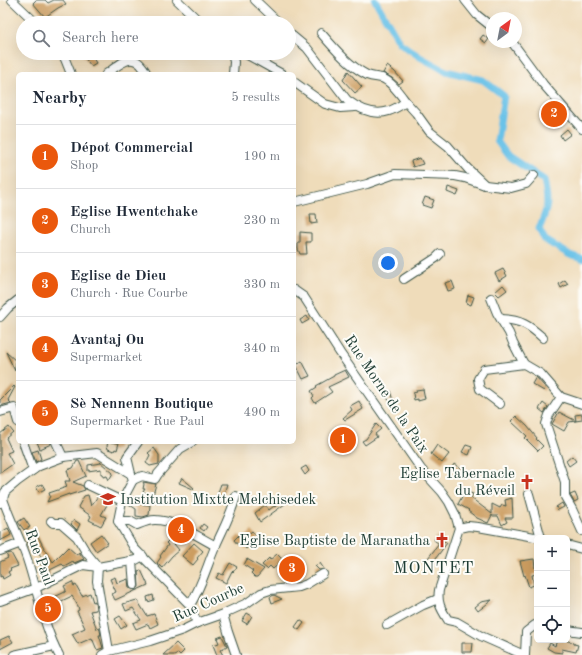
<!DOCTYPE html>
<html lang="en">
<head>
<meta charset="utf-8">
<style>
  body { margin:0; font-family:"Old Standard TT",serif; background:#f6f6f7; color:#1f2937 }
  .controls { position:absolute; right:12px; bottom:12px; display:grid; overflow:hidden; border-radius:6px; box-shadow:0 4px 16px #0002 }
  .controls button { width:36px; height:36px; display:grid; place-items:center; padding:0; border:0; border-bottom:1px solid #e0e1e3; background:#fff; color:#1f2937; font:20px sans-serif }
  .compass { position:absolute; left:486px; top:12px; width:36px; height:36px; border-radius:50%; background:#fff; box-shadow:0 4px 16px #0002; rotate:32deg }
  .you { position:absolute; left:388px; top:263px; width:14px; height:14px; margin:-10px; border:3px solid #fff; border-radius:50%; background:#1a73e8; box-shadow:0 0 0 6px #1a73e833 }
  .badge { display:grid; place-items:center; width:26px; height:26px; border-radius:50%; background:#ea580c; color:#fff; font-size:13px; font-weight:700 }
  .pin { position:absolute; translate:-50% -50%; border:2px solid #fff; box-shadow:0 1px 4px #0006 }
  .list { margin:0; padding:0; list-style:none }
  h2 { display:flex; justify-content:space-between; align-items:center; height:52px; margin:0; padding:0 16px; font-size:17px }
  h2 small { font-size:13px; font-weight:400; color:#747a83 }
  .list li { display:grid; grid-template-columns:26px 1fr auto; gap:12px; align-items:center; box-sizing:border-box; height:64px; padding:0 16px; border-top:1px solid #e0e1e3 }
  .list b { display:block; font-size:15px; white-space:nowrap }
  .list p { margin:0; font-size:13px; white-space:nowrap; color:#747a83 }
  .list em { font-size:13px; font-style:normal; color:#747a83 }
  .icon { flex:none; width:22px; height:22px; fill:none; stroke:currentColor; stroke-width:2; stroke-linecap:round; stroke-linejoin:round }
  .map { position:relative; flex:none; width:582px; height:655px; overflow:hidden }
  .search { position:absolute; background:#fff; box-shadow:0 4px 16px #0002; left:16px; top:16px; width:280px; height:44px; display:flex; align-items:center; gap:10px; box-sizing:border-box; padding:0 14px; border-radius:22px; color:#747a83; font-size:15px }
  .panel { position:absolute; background:#fff; box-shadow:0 4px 16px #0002; left:16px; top:72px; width:280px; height:372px; border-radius:6px }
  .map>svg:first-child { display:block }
</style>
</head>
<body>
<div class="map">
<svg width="582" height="655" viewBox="0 0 582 655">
  <rect width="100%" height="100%" fill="#fdfcf7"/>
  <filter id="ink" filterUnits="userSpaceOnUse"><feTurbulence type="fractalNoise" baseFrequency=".025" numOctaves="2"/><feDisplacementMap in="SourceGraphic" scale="8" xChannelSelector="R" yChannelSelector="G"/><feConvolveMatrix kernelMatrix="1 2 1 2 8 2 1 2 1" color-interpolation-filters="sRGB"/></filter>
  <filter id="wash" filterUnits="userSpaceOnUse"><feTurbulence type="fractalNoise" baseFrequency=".012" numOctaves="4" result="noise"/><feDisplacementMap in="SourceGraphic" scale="16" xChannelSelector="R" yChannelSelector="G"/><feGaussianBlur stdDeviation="0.9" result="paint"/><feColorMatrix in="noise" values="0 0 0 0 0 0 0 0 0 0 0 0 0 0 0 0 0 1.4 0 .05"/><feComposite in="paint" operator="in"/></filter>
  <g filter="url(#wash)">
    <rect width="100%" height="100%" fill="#efdcba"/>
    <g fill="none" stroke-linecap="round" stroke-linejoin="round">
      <path stroke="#6bc2e8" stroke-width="7" d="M375,0l25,43 20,14 26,14 37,9 21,16 -7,45 11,15 36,24c5,23 4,28 -5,49l6,11 25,15 12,4"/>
    </g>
    <g id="blocks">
      <g fill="#cc9d60">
        <polygon points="36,0 45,0 48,3 54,0 63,0 66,4 58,8 45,17 33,3"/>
        <polygon points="483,35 489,39 486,43 480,39"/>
        <polygon points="81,53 90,53 96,63 91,66"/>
        <polygon points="387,66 394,71 403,81 399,84 392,78 383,73"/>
        <polygon points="348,71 362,87 355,93 343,80"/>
        <polygon points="553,109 558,115 547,125 542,119"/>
        <polygon points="567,129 571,134 563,140 560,135"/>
        <polygon points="420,158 423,164 413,167 411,161"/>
        <polygon points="448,187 459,191 457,196 447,192"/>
        <polygon points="425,197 434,200 431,208 422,205"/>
        <polygon points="310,214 316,214 317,223 311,224"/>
        <polygon points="300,232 311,233 311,242 306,242 307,254 300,254 298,249 298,243 300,243"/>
        <polygon points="503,269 507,276 499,281 495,273"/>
        <polygon points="565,280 568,284 561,288 559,284"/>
        <polygon points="452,281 455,289 448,291 445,283"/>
        <polygon points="503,285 507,290 499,296 495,292"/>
        <polygon points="468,295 474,297 471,305 466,303"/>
        <polygon points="307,316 309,320 302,324 300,320"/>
        <polygon points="6,352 16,361 15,371"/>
        <polygon points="302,361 310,376 303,379 296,365"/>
        <polygon points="345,370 349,377 328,387 332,392 315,403 312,398 314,396 311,391 317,387 316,386 334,376 334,375"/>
        <polygon points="536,377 545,387 544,391 532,384"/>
        <polygon points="14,386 15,387 8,400 11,403 0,406 0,400"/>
        <polygon points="423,389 425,399 418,401 418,399 414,400 413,393 417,392 416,390"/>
        <polygon points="390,391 395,407 394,407 385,395"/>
        <polygon points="359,401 363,409 345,420 343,418 352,410 350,406"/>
        <polygon points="543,403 548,407 544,413 539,409"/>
        <polygon points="559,412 576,421 575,415 582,414 582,420 569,422 564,431 552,424"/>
        <polygon points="516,416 527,426 537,438 536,439 543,446 538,451 525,438 527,436 511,421"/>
        <polygon points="376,424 381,429 375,434 377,437 365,445 362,441 366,439"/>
        <polygon points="9,427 13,432 6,438 12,451 7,453 13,464 0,473 0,434"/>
        <polygon points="343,436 345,442 340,444 337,440"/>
        <polygon points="37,442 51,442 51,444 40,449"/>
        <polygon points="108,442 119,443 117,450 115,449 114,451 108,449 107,446"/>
        <polygon points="437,445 449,454 442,463 431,454"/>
        <polygon points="466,445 472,447 469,455 462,452"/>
        <polygon points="154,448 159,455 159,464 150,466 146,463 150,455 148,453"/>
        <polygon points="38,450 41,459 36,462 32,452"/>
        <polygon points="572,456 576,461 569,466 566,461"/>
        <polygon points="77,461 79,461 86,476 73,482 83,486 85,490 69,495 69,494 47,502 50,496 49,493 67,487 65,481 70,481 67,470 73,468"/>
        <polygon points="100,462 113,473 109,480 107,476 103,477 103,474 101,474 101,469 88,471 88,465 101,463"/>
        <polygon points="454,464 467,473 464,478 451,469"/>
        <polygon points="306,466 309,471 305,475 301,469"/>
        <polygon points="182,478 194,488 193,489 179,483"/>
        <polygon points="143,482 156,484 153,495 143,492 145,489 143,489 144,484"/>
        <polygon points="42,484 45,489 39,492 36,487"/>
        <polygon points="221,484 227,484 223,497 217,495"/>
        <polygon points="465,491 473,494 471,498 492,514 492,504 500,508 502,505 506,506 505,500 512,498 513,518 505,518 507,522 502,525 498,516 492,516 492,515 488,523 477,518 468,511 469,510 458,504"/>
        <polygon points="575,493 578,500 574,502 570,495"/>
        <polygon points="88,495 91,506 98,496 112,502 108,503 101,515 106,517 101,526 89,520 91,516 78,507 84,496"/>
        <polygon points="286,497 289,501 260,522 255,513 265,505 269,510 274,506 275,507"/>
        <polygon points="127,503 150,505 149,515 143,517 136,516 136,509"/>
        <polygon points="562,503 564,507 558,510 556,507"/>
        <polygon points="24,518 30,527 24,530 18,522"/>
        <polygon points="74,520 80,524 77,530 71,524"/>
        <polygon points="203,524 207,527 204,531 200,528"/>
        <polygon points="8,528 11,535 0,541 0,533"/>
        <polygon points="252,531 258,538 246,549 240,543 238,545 234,540 239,535 243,539"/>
        <polygon points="101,534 108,543 96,551 90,542"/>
        <polygon points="36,536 38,536 49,558 50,557 53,562 68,547 77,555 79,552 84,559 74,563 73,561 64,566 62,564 50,570 50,575 48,576 40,563 43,561 35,545 30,548 27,542"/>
        <polygon points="437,536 447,543 433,562 432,560 424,563 439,544 434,540"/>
        <polygon points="170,539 179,550 172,556 162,568 157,563 161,557 160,556 168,545 166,543"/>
        <polygon points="194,543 203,551 197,558 198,559 193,565 182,556"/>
        <polygon points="11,553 18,566 10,569 11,570 8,572 10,575 3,579 2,576 0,577 0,562 8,558 6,554"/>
        <polygon points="277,554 283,560 273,569 270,566 267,569 262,565 269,558 270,560"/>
        <polygon points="247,559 264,569 257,577 255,577 251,573 253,571 244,565"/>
        <polygon points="534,559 535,568 537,567 537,574 532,575 534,585 529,587 525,575 524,576 520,561"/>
        <polygon points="230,563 237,567 233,572 232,571 226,583 216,578 219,573 223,575"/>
        <polygon points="295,563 297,574 289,576 287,564"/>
        <polygon points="320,563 324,569 319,570 315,566"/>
        <polygon points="141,570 148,585 115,600 112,594 116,592 110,579 115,577 117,583 128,579 129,588 135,590 139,587 138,571"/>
        <polygon points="72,582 74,586 76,585 82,596 90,593 93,602 95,601 96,610 90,611 97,629 99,628 100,630 101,635 99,635 103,648 97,650 92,638 78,644 72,634 85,628 77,611 79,610 78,606 72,596 49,607 46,601 65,592 66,590 64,586"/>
        <polygon points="153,595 154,600 148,602 147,597"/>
        <polygon points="274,595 282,599 272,603 270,597"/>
        <polygon points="137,600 147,616 154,614 158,624 150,628 148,624 136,629 133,623 141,620 133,608 126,611 123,604"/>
        <polygon points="492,600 478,611 475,607 481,602"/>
        <polygon points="247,613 252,616 247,624 242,621"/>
        <polygon points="120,616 127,625 121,629 115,619"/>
        <polygon points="300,620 304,623 299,630 295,627"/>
        <polygon points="9,636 13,642 0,649 0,640"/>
        <polygon points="222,636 227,646 220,650 223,655 217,655 213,645 219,643 217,638"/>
        <polygon points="557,640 565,640 574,643 574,644 578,645 576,652 562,649 562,653 554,652 547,648 550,643 555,646"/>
        <polygon points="176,643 184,651 180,655 178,653 174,655 163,655"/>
        <polygon points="462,643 473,643 472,652 462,652"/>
      </g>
    </g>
  </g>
  <g filter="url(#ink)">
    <use href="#blocks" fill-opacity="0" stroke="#3e5548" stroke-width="1"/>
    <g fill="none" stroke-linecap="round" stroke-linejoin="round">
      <g stroke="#3e5548" stroke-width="10">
        <g id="minor">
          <polyline points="12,0 36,23"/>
          <polyline points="177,0 201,23"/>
          <polyline points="255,0 279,23"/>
          <polyline points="465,0 477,15 492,27"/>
          <path d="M289,33l18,15 40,52c12,9 27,16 42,11 6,-2 12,-6 17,-9l10,11 13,18 19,15 20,23 17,16"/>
          <path d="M321,33c13,15 28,33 46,42 5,2 10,2 15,3 10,4 18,16 24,24"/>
          <polyline points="512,42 543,84 582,129"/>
          <polyline points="61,53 65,59 71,74"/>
          <polyline points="232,53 234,62 233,74"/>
          <polyline points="244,53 282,74"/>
          <path d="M106,74c17,-12 28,-25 41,0"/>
          <polyline points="294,82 325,104 340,108 355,107"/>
          <polyline points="294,202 367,184 395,174 455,176 465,178 485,185 511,188 526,184 534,175"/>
          <polyline points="404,279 436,258 440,254"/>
          <path d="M294,290l10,7 36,56 81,116 21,23 7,10 6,12 4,14 -20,62c-2,13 2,19 9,30l9,2 24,14 43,19"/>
          <polyline points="491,298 497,313 509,333 513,343 524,364 541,374 561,397 582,404"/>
          <polyline points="0,317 8,308 18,300"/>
          <path d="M501,319c20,1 28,6 42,19"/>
          <polyline points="561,397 549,415 546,424 565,482 565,497 572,509 582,531"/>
          <polyline points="500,404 480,389 478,379 484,369 524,364"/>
          <polyline points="0,412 14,408 18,422"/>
          <polyline points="23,442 33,470"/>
          <polyline points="56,442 63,457"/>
          <polyline points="131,474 127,457 138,442"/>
          <polyline points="133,480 122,501 118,521 134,548 190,605 197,623"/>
          <polyline points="88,485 122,501"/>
          <polyline points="529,494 541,538"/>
          <path d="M2,496c7,22 18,42 25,63 10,30 17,69 32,96"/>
          <polyline points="0,503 2,502 5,492 18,481 39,466 63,457 97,453 131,474 133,480 142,476 155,479 158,474 180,449 192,442"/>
          <polyline points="51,521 53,523 61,523 77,537 86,552 98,567 97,581 109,651"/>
          <path d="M118,521h12l7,4c5,-2 12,-5 18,-5 20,0 43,17 61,26"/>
          <polyline points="459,528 468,526 478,527 540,538"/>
          <polyline points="567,545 582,549"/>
          <polyline points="0,551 21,543"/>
          <polyline points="132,561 134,585"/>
          <polyline points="0,601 36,588 83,565 98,567 136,560 143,556"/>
          <path d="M190,605c12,-19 17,-40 26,-60 8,-18 15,-30 20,-49"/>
          <polyline points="223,614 228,632 236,655"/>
          <polyline points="387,625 423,605 438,599"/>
          <polyline points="567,630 582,632"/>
          <polyline points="14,655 54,646"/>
          <polyline points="102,655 109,651 150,641 183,630 197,623 223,614 247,603 261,593 270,590 299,587 307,584 323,574"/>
          <polyline points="525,655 526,632 535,625 537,625"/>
        </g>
      </g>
      <use href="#minor" stroke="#fff" stroke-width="8"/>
    </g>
  </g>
  <defs>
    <g id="church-bare" transform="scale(1.2)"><path d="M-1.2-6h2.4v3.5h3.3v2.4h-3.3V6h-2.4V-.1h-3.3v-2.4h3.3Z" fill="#c8321e" stroke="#fdfcf7" stroke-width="2.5" paint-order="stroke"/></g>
    <g id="school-bare" transform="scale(1.2)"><path d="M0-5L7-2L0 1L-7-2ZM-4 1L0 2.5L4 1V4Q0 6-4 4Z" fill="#c8321e" stroke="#fdfcf7" stroke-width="2.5" paint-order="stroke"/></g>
  </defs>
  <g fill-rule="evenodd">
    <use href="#church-bare" x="527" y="482"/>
    <use href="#school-bare" x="108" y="499"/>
    <use href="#church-bare" x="442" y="540"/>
  </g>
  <g text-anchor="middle" stroke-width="4" stroke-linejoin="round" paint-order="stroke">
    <g font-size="15" fill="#1f3d34" stroke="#fdfcf7">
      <text transform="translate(387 394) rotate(56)" y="5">Rue Morne de la Paix</text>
      <text transform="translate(40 557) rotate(70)" y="5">Rue Paul</text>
      <text transform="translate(208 602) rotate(-24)" y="5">Rue Courbe</text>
    </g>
    <g font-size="15" fill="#1f3d34" stroke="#fdfcf7" text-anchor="end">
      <text x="515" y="478">Eglise Tabernacle<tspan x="515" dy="17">du Réveil</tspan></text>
      <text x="120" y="504" text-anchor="start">Institution Mixtte Melchisedek</text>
      <text x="430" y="545">Eglise Baptiste de Maranatha</text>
    </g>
    <g font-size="17" letter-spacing="1" fill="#1f3d34" stroke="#fdfcf7">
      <text x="434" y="573">MONTET</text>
    </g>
  </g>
</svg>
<div class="controls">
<button>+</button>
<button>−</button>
<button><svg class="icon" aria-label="locate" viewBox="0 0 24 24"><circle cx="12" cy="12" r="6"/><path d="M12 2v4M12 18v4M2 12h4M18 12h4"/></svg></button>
</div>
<svg class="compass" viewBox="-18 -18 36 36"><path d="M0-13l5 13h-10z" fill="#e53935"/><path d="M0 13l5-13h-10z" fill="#747a83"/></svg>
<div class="you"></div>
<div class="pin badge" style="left:343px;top:440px">1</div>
<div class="pin badge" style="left:554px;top:114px">2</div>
<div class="pin badge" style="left:292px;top:569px">3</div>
<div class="pin badge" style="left:181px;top:530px">4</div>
<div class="pin badge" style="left:48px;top:609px">5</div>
<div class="search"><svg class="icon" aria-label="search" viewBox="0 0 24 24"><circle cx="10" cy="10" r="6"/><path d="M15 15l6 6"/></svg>Search here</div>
<section class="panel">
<h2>Nearby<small>5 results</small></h2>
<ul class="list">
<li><span class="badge">1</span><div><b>Dépot Commercial</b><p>Shop</p></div><em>190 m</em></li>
<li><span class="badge">2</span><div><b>Eglise Hwentchake</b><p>Church</p></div><em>230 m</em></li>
<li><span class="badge">3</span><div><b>Eglise de Dieu</b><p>Church · Rue Courbe</p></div><em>330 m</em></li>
<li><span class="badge">4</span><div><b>Avantaj Ou</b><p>Supermarket</p></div><em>340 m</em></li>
<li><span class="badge">5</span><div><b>Sè Nennenn Boutique</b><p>Supermarket · Rue Paul</p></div><em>490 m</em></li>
</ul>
</section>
</div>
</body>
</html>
